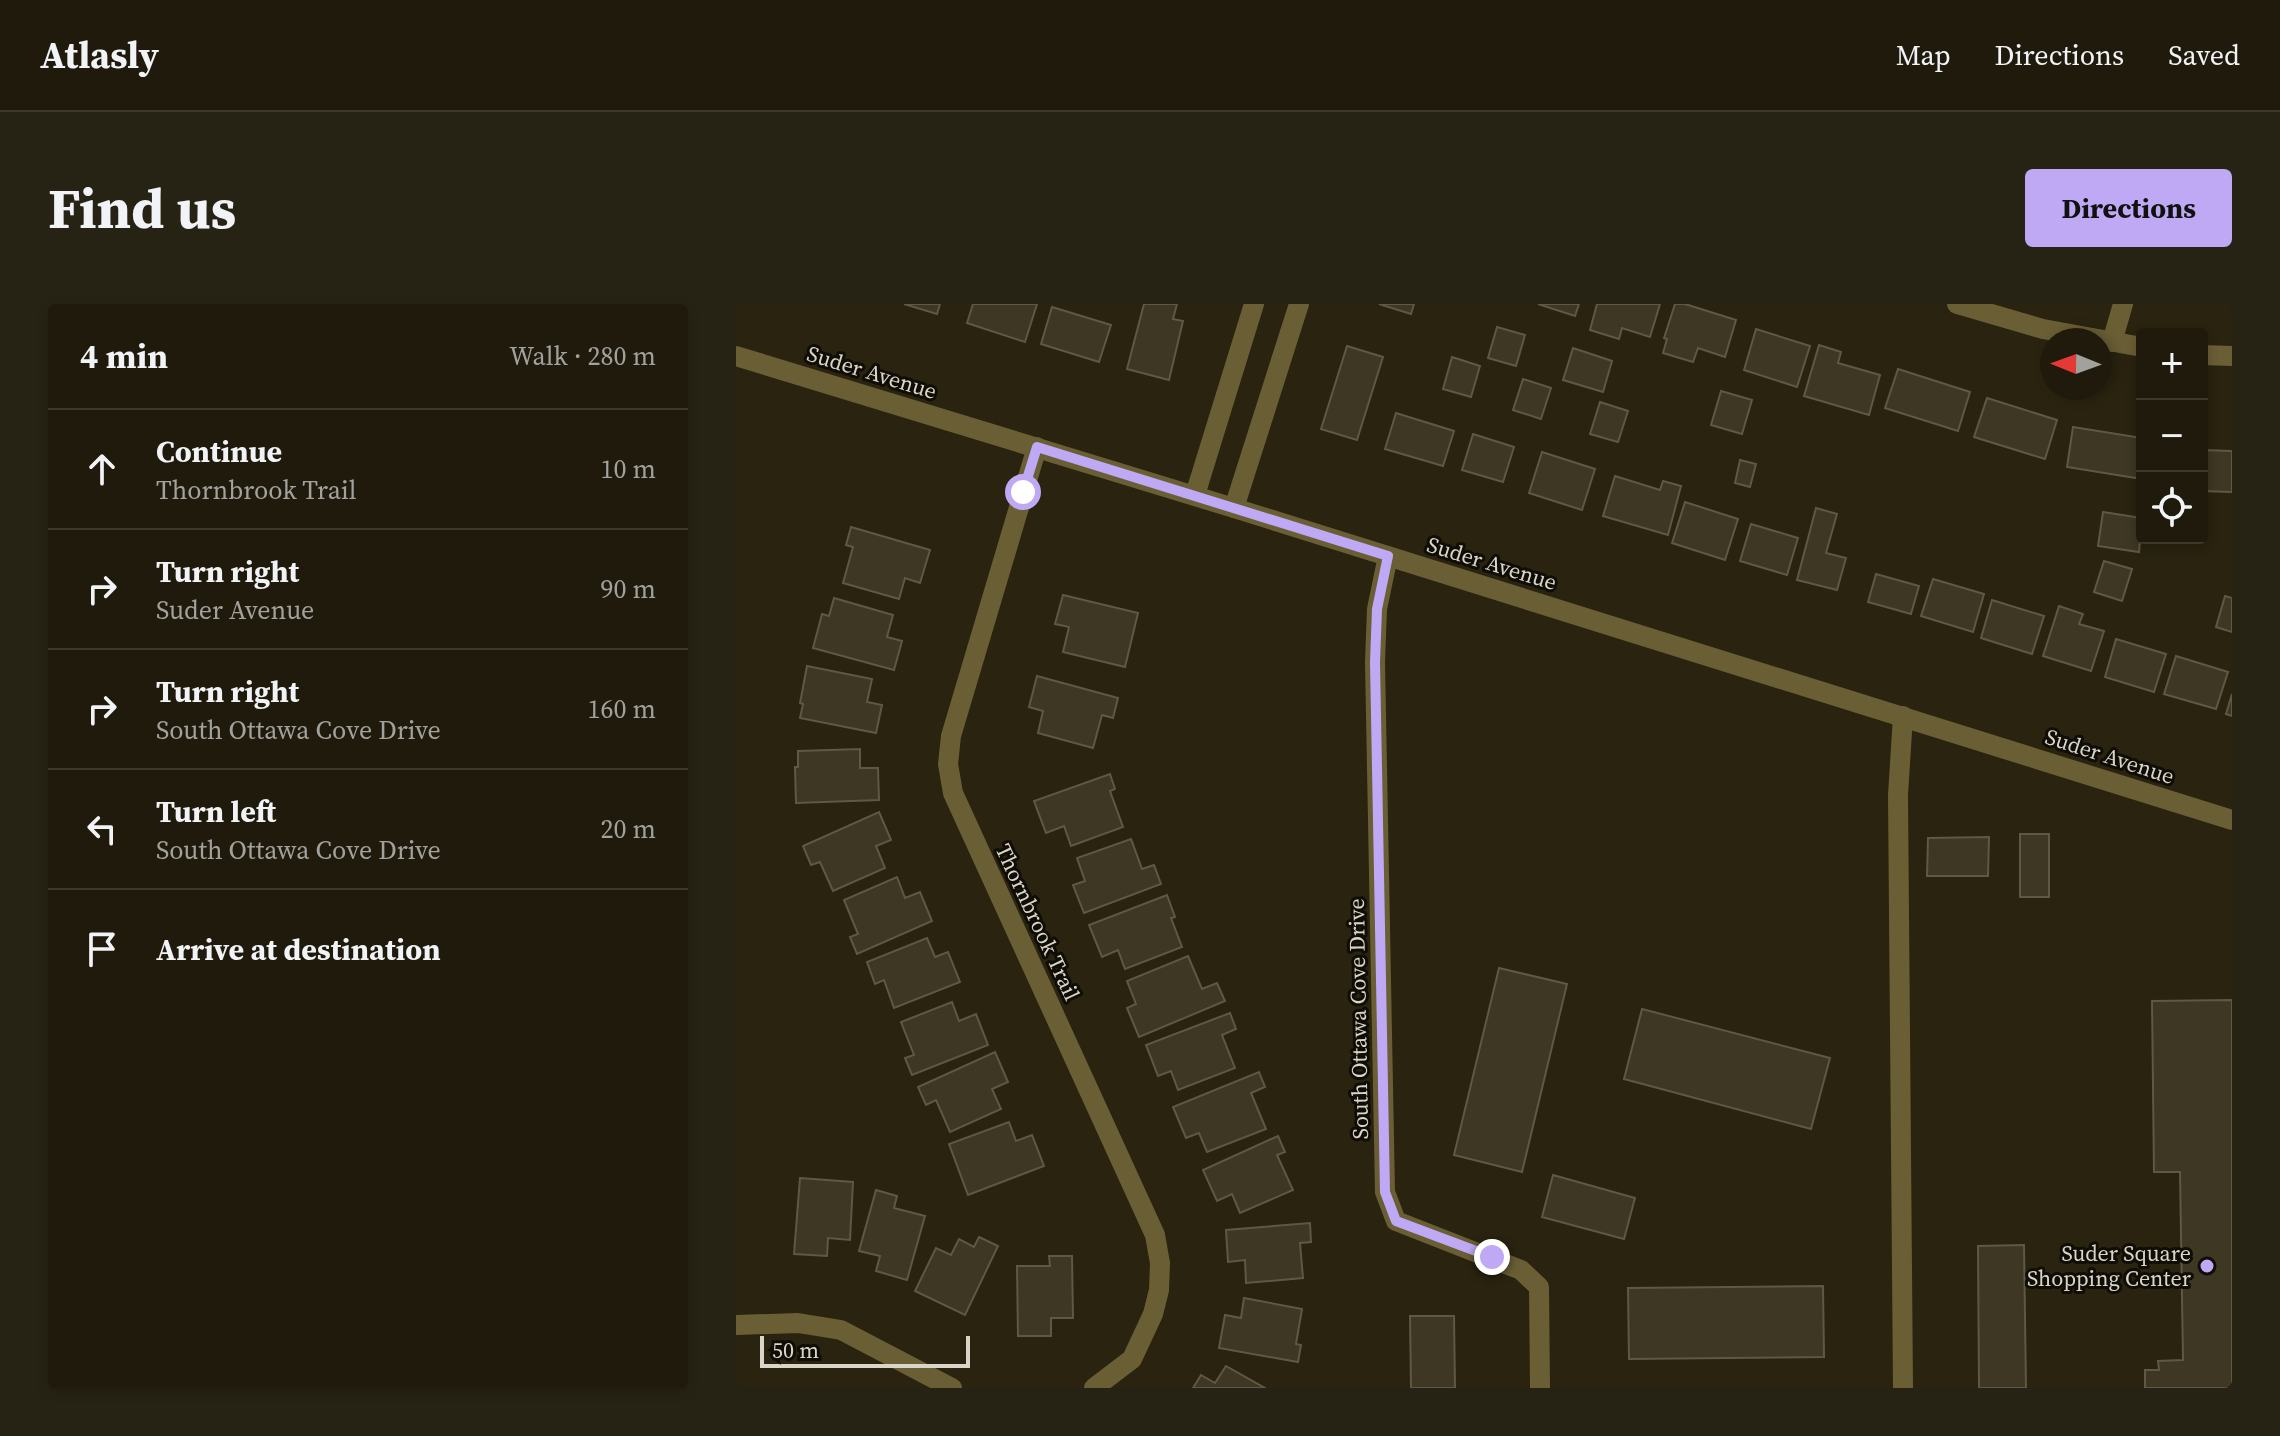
<!DOCTYPE html>
<html lang="en">
<head>
<meta charset="utf-8">
<style>
  body { margin:0; font-family:"Source Serif 4",serif; background:#272314; color:#f1f3f6 }
  .controls { position:absolute; right:24px; top:24px; display:grid; overflow:hidden; border-radius:8px; box-shadow:0 4px 12px #0003 }
  .controls button { width:72px; height:72px; display:grid; place-items:center; padding:0; border:0; border-bottom:2px solid #3c382c; background:#1f1a0b; color:#f1f3f6; font:40px sans-serif }
  .compass { position:absolute; left:1304px; top:24px; width:72px; height:72px; border-radius:50%; background:#1f1a0b; box-shadow:0 4px 12px #0003; rotate:271deg }
  .scale { position:absolute; left:24px; bottom:20px; width:210px; box-sizing:border-box; padding-left:8px; border:4px solid #d9d5c9; border-top:0; font-size:22px; line-height:28px; white-space:nowrap; color:#d9d5c9; -webkit-text-stroke:6px #0f0d05; paint-order:stroke }
  .stop { position:absolute; width:24px; height:24px; margin:-18px; border:6px solid #bfa9f4; border-radius:50%; background:#fff }
  .stop.end { background:#bfa9f4; border-color:#fff; box-shadow:0 2px 8px #0008 }
  .list { margin:0; padding:0; list-style:none }
  h2 { display:flex; justify-content:space-between; align-items:center; height:104px; margin:0; padding:0 32px; font-size:34px }
  h2 small { font-size:26px; font-weight:400; color:#a1a19d }
  .list li { display:grid; grid-template-columns:52px 1fr auto; gap:24px; align-items:center; box-sizing:border-box; height:120px; padding:0 32px; border-top:2px solid #3c382c }
  .list b { display:block; font-size:30px; white-space:nowrap }
  .list p { margin:0; font-size:26px; white-space:nowrap; color:#a1a19d }
  .list em { font-size:26px; font-style:normal; color:#a1a19d }
  .icon { flex:none; width:44px; height:44px; fill:none; stroke:currentColor; stroke-width:2; stroke-linecap:round; stroke-linejoin:round }
  .map { position:relative; flex:none; width:1496px; height:1084px; overflow:hidden; border-radius:8px }
  header { display:flex; align-items:center; gap:48px; box-sizing:border-box; height:112px; padding:0 40px; background:#1f1a0b; border-bottom:2px solid #3c382c }
  header strong { font-size:38px }
  nav { display:flex; gap:44px; margin-inline-start:auto; font-size:28px }
  .intro { display:flex; align-items:center; justify-content:space-between; box-sizing:border-box; height:192px; padding:0 48px }
  h1 { margin:0; font-size:56px }
  .button { padding:20px 36px; border-radius:8px; background:#bfa9f4; color:#111; font-size:28px; font-weight:700 }
  main { display:flex; gap:48px; padding:0 48px }
  aside { flex:1; background:#1f1a0b; border-radius:8px; box-shadow:0 4px 12px #0003 }
  .map>svg:first-child { display:block }
</style>
</head>
<body>
<header>
<strong>Atlasly</strong>
<nav><a>Map</a><a>Directions</a><a>Saved</a></nav>
</header>
<div class="intro"><h1>Find us</h1><a class="button">Directions</a></div>
<main>
<aside>
<h2>4 min<small>Walk · 280 m</small></h2>
<ul class="list">
<li><svg class="icon" aria-label="ahead" viewBox="0 0 24 24"><path d="M12 20V5M6 11l6-6 6 6"/></svg><div><b>Continue</b><p>Thornbrook Trail</p></div><em>10 m</em></li>
<li><svg class="icon" aria-label="right" viewBox="0 0 24 24"><path d="M7 20v-9h11M14 6l5 5-5 5"/></svg><div><b>Turn right</b><p>Suder Avenue</p></div><em>90 m</em></li>
<li><svg class="icon" aria-label="right" viewBox="0 0 24 24"><path d="M7 20v-9h11M14 6l5 5-5 5"/></svg><div><b>Turn right</b><p>South Ottawa Cove Drive</p></div><em>160 m</em></li>
<li><svg class="icon" aria-label="left" viewBox="0 0 24 24"><path d="M17 20v-9H6M10 6l-5 5 5 5"/></svg><div><b>Turn left</b><p>South Ottawa Cove Drive</p></div><em>20 m</em></li>
<li><svg class="icon" aria-label="arrive" viewBox="0 0 24 24"><path d="M6 21V4h12l-3 4 3 4H6"/></svg><div><b>Arrive at destination</b></div></li>
</ul>
</aside>
<div class="map">
<svg width="1496" height="1084" viewBox="0 0 1496 1084">
  <rect width="100%" height="100%" fill="#29230f"/>
  <g fill="#3d3723" stroke="#5f5943" stroke-width="2">
    <polygon points="168,0 204,0 201,10"/>
    <polygon points="237,0 301,0 289,38 231,19"/>
    <polygon points="408,0 441,0 437,15 447,17 433,76 391,65"/>
    <polygon points="643,0 678,0 675,10"/>
    <polygon points="802,0 843,0 839,12"/>
    <polygon points="861,0 924,0 914,33 886,24 883,35 854,26"/>
    <polygon points="939,0 949,0 1000,16 989,53 962,44 957,58 927,49 931,35 928,34"/>
    <polygon points="316,3 375,21 363,58 305,40"/>
    <polygon points="761,23 789,31 780,62 752,54"/>
    <polygon points="1020,25 1074,42 1061,83 1008,66"/>
    <polygon points="1083,41 1105,48 1102,59 1144,71 1133,111 1068,92"/>
    <polygon points="611,42 647,53 621,136 585,125"/>
    <polygon points="837,44 876,57 867,88 827,76"/>
    <polygon points="716,53 744,62 735,93 707,85"/>
    <polygon points="1162,65 1234,88 1222,127 1149,104"/>
    <polygon points="787,75 815,84 805,115 777,106"/>
    <polygon points="985,87 1016,96 1006,130 975,121"/>
    <polygon points="1251,94 1321,116 1309,155 1238,133"/>
    <polygon points="864,98 892,107 882,138 854,130"/>
    <polygon points="660,109 718,127 707,162 649,145"/>
    <polygon points="1337,123 1406,134 1406,175 1331,163"/>
    <polygon points="737,130 778,143 767,178 726,166"/>
    <polygon points="1466,146 1496,147 1496,188 1466,187"/>
    <polygon points="806,148 859,165 846,206 793,189"/>
    <polygon points="1004,156 1020,160 1014,183 999,179"/>
    <polygon points="879,172 924,186 927,177 945,182 932,231 867,212"/>
    <polygon points="949,198 1002,215 989,256 936,239"/>
    <polygon points="1080,204 1101,210 1090,249 1110,254 1101,286 1061,276"/>
    <polygon points="1367,208 1406,214 1403,248 1362,242"/>
    <polygon points="1015,220 1062,234 1051,271 1004,257"/>
    <polygon points="115,223 194,246 184,279 169,274 163,295 107,279 117,243 110,241"/>
    <polygon points="1368,257 1396,265 1386,297 1358,288"/>
    <polygon points="1140,270 1183,282 1175,310 1132,298"/>
    <polygon points="1197,275 1248,290 1237,328 1185,312"/>
    <polygon points="327,291 402,309 389,363 327,348 333,323 319,320"/>
    <polygon points="1489,292 1496,294 1496,328 1480,323"/>
    <polygon points="98,294 157,311 151,333 166,337 158,366 77,344 86,310 93,312"/>
    <polygon points="1256,296 1308,312 1296,350 1245,334"/>
    <polygon points="1323,302 1347,310 1343,320 1368,327 1355,367 1307,352"/>
    <polygon points="1380,335 1430,350 1418,388 1369,373"/>
    <polygon points="1440,352 1492,368 1480,405 1428,390"/>
    <polygon points="71,362 136,375 131,398 146,401 140,429 64,414 67,400 64,399"/>
    <polygon points="301,372 382,394 377,414 366,411 357,444 302,429 307,407 293,403"/>
    <polygon points="1496,390 1496,412 1490,410"/>
    <polygon points="124,445 124,464 142,464 143,496 60,499 59,463 62,463 62,447"/>
    <polygon points="374,470 379,485 374,487 387,523 335,542 328,522 310,529 298,497"/>
    <polygon points="143,508 155,536 140,542 149,564 97,587 84,558 75,561 67,542"/>
    <rect x="1284" y="530" width="29" height="63"/>
    <polygon points="1253,533 1252,572 1191,572 1192,534"/>
    <polygon points="395,535 406,565 418,561 425,580 348,609 337,581 349,577 341,554"/>
    <polygon points="161,573 169,594 184,588 196,617 121,650 114,633 122,630 108,596"/>
    <polygon points="431,591 439,613 435,614 446,643 389,665 382,646 366,653 353,621"/>
    <polygon points="191,634 199,653 212,648 224,678 158,704 148,676 139,680 131,658"/>
    <polygon points="452,652 466,685 481,679 489,697 403,733 391,704 400,700 391,677"/>
    <polygon points="763,664 831,680 786,868 718,851"/>
    <polygon points="1496,696 1496,1084 1409,1084 1409,1066 1423,1066 1422,1057 1447,1056 1444,868 1418,868 1416,697"/>
    <polygon points="216,698 223,717 240,710 252,741 176,771 169,754 178,751 165,718"/>
    <polygon points="906,705 1094,754 1075,825 888,775"/>
    <polygon points="494,709 500,725 486,731 499,764 442,786 435,767 422,772 410,741"/>
    <polygon points="259,748 272,778 256,785 265,805 214,828 200,796 190,801 182,783"/>
    <polygon points="523,768 529,783 515,789 530,825 471,848 463,829 450,834 437,803"/>
    <polygon points="273,818 280,837 296,831 308,862 232,891 213,840"/>
    <polygon points="542,832 549,848 541,851 557,886 504,909 496,890 481,897 467,866"/>
    <polygon points="817,871 899,894 888,935 806,913"/>
    <polygon points="64,874 117,878 114,936 92,934 91,952 58,950"/>
    <polygon points="140,886 161,892 158,904 189,912 171,976 140,967 144,952 123,947"/>
    <polygon points="574,919 575,938 564,939 567,974 510,979 509,956 492,958 490,926"/>
    <polygon points="243,933 262,942 229,1011 179,987 200,944 215,951 223,935 238,943"/>
    <polygon points="1288,941 1290,1084 1243,1084 1242,942"/>
    <polygon points="313,952 336,952 337,1014 315,1014 315,1032 282,1032 281,962 314,962"/>
    <polygon points="1087,982 1088,1053 893,1055 892,984"/>
    <polygon points="508,994 566,1005 560,1040 565,1041 562,1058 483,1044 489,1011 505,1014"/>
    <polygon points="674,1012 718,1012 719,1084 675,1084"/>
    <polygon points="490,1062 529,1084 457,1084 465,1071 479,1079"/>
  </g>
  <g fill="none" stroke-linecap="round" stroke-linejoin="round">
    <g stroke="#6a5e35" stroke-width="20">
      <polyline points="1221,0 1307,25 1406,43"/>
      <polyline points="1376,38 1387,0"/>
      <polyline points="1466,51 1496,52"/>
      <polyline points="301,143 215,432 212,460 217,489 419,931 424,959 423,986 417,1010 396,1055 358,1084"/>
      <polyline points="459,191 518,0"/>
      <polyline points="498,204 563,0"/>
      <polyline points="652,252 641,305 639,358 649,888 660,917 785,966 803,983 804,1084"/>
      <polyline points="0,1021 62,1019 105,1026 216,1084"/>
      <polyline points="1167,1084 1162,491 1167,412"/>
    </g>
    <polyline stroke="#6a5e35" stroke-width="20" points="0,52 498,204 1496,516"/>
  </g>
  <g fill="none" stroke-linecap="round" stroke-linejoin="round">
    <polyline stroke="#bfa9f4" stroke-width="10" points="287,188 301,143 652,252 641,305 639,358 649,888 660,917 756,953"/>
  </g>
  <circle fill="#bfa9f4" stroke="#0f0d05" stroke-width="3" cx="1471" cy="962" r="8"/>
  <g text-anchor="middle" stroke-width="6" stroke-linejoin="round" paint-order="stroke">
    <g font-size="22" fill="#d9d5c9" stroke="#0f0d05">
      <text transform="translate(136 68) rotate(17)" y="8">Suder Avenue</text>
      <text transform="translate(756 259) rotate(17)" y="8">Suder Avenue</text>
      <text transform="translate(1374 452) rotate(18)" y="8">Suder Avenue</text>
      <text transform="translate(302 618) rotate(65)" y="8">Thornbrook Trail</text>
      <text transform="translate(622 715) rotate(-91)" y="8">South Ottawa Cove Drive</text>
    </g>
    <g font-size="22" fill="#d9d5c9" stroke="#0f0d05" text-anchor="end">
      <text x="1455" y="957">Suder Square<tspan x="1455" dy="25">Shopping Center</tspan></text>
    </g>
  </g>
</svg>
<div class="controls">
<button>+</button>
<button>−</button>
<button><svg class="icon" aria-label="locate" viewBox="0 0 24 24"><circle cx="12" cy="12" r="6"/><path d="M12 2v4M12 18v4M2 12h4M18 12h4"/></svg></button>
</div>
<svg class="compass" viewBox="-18 -18 36 36"><path d="M0-13l5 13h-10z" fill="#e53935"/><path d="M0 13l5-13h-10z" fill="#a1a19d"/></svg>
<div class="scale">50 m</div>
<div class="stop" style="left:287px;top:188px"></div>
<div class="stop end" style="left:756px;top:953px"></div>
</div>
</main>
</body>
</html>
